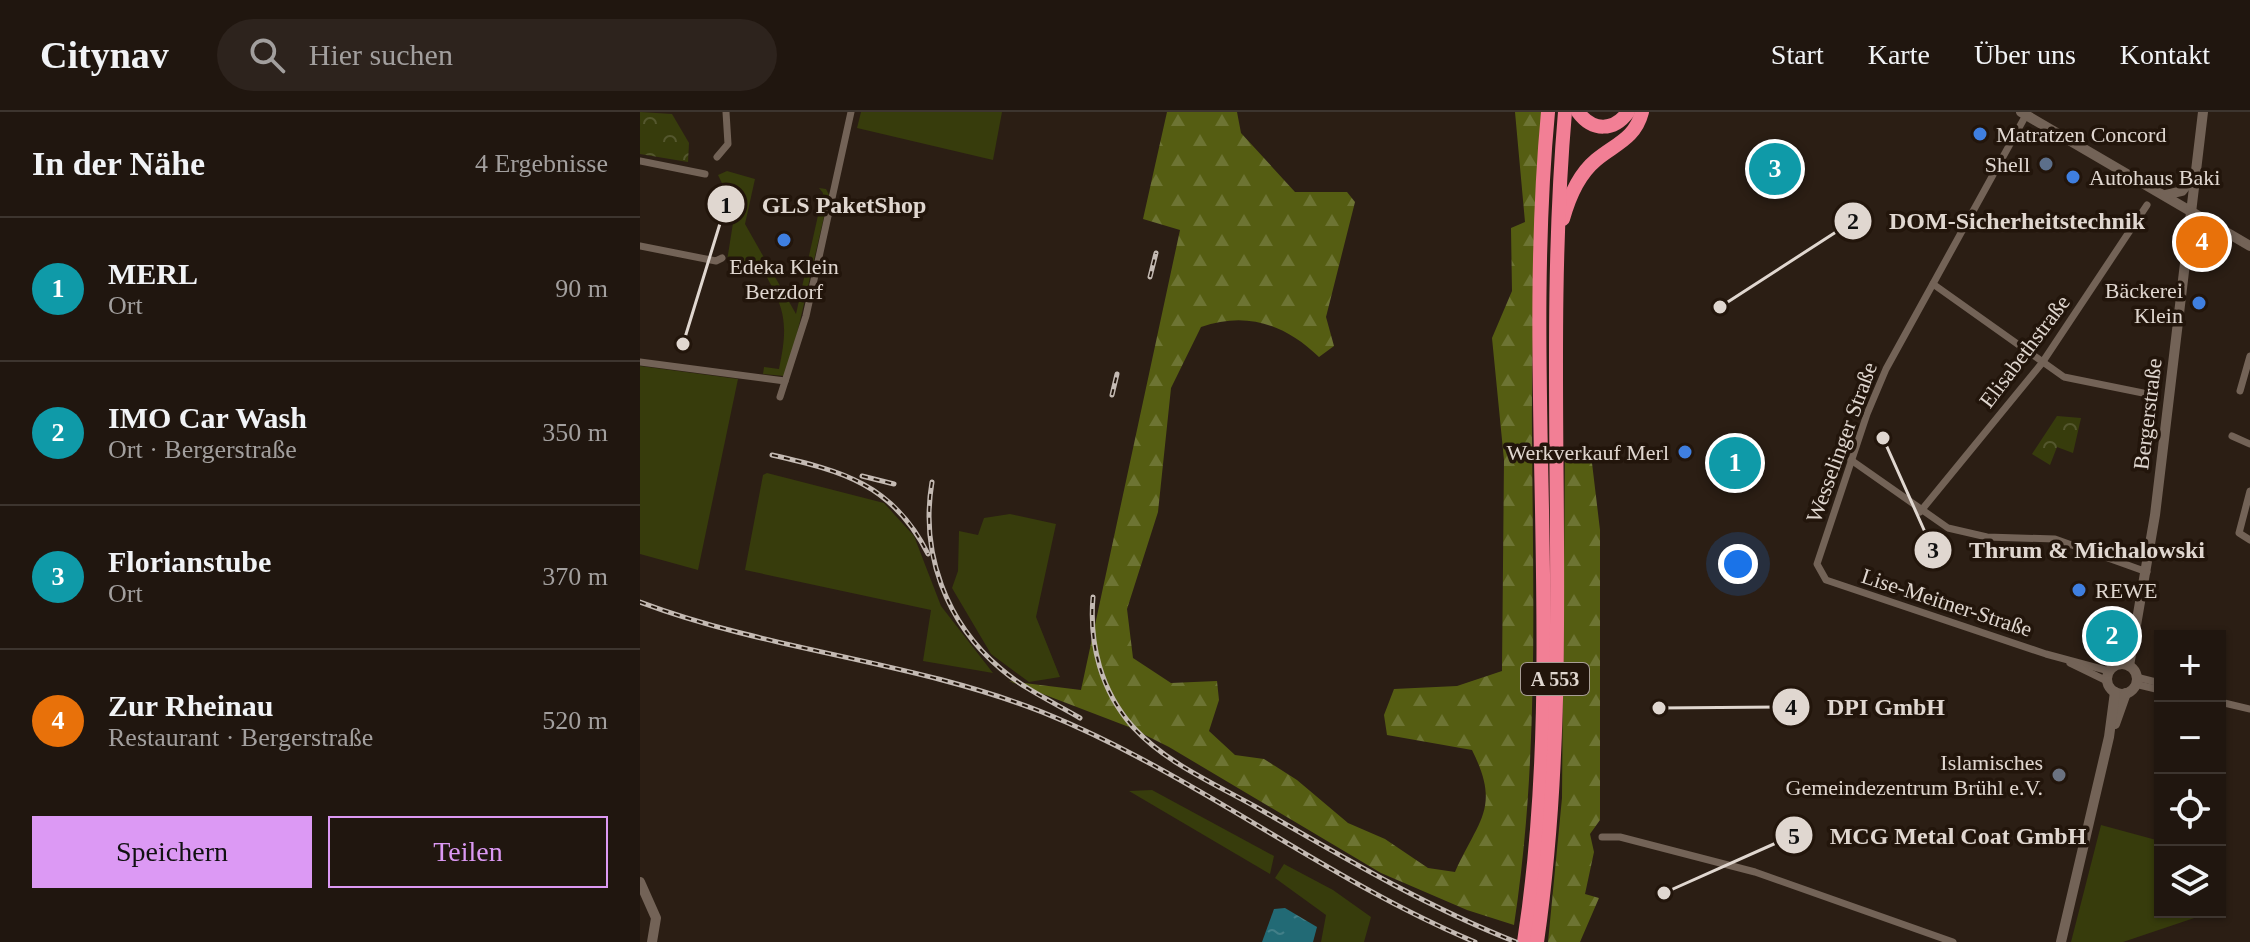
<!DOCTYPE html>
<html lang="de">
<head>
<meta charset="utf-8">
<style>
  body { margin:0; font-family:"Times New Roman",serif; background:#2d231d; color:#f1f3f6 }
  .controls { position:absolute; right:24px; bottom:24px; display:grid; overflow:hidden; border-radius:0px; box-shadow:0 2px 6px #0004 }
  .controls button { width:72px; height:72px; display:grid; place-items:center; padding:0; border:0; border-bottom:2px solid #3d352f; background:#20160f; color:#f1f3f6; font:40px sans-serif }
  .you { position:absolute; left:1098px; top:452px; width:28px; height:28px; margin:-20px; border:6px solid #fff; border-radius:50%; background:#1a73e8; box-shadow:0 0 0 12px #1a73e833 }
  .badge { display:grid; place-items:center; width:52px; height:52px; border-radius:50%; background:#dc99f4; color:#fff; font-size:26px; font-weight:700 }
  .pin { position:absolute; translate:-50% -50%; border:4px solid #fff; box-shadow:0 2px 8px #0006 }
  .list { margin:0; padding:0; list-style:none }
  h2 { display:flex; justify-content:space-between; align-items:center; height:104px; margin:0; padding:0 32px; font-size:34px }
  h2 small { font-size:26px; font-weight:400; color:#a29f9e }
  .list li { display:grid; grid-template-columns:52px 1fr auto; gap:24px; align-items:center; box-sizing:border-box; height:144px; padding:0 32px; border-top:2px solid #3d352f }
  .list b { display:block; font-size:30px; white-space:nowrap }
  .list p { margin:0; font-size:26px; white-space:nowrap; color:#a29f9e }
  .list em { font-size:26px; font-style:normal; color:#a29f9e }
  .actions { display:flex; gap:16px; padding:24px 32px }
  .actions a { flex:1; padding:18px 0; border:2px solid #dc99f4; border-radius:0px; text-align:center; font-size:28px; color:#dc99f4 }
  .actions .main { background:#dc99f4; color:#111 }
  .icon { flex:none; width:44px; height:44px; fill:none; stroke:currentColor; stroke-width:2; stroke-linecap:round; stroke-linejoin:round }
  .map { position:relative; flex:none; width:1610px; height:830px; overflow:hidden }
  header { display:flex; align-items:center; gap:48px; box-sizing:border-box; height:112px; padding:0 40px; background:#20160f; border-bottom:2px solid #3d352f }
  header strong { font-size:38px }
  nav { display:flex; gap:44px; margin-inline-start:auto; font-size:28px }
  .search { width:560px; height:72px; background:#2d231d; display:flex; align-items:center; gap:20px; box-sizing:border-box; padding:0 28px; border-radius:44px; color:#a29f9e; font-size:30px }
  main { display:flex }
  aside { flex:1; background:#20160f }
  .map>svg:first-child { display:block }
</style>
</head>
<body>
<header>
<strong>Citynav</strong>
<div class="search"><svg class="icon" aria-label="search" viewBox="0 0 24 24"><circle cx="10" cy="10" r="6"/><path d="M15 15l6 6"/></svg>Hier suchen</div>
<nav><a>Start</a><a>Karte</a><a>Über uns</a><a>Kontakt</a></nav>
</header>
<main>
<aside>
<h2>In der Nähe<small>4 Ergebnisse</small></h2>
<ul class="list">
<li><span class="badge" style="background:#0f9aa8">1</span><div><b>MERL</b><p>Ort</p></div><em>90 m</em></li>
<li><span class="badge" style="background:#0f9aa8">2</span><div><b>IMO Car Wash</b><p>Ort · Bergerstraße</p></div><em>350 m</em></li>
<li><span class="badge" style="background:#0f9aa8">3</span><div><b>Florianstube</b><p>Ort</p></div><em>370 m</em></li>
<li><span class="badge" style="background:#e8710a">4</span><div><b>Zur Rheinau</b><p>Restaurant · Bergerstraße</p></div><em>520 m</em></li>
</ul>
<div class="actions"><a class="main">Speichern</a><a>Teilen</a></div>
</aside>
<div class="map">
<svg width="1610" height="830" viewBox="0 0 1610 830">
  <defs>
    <pattern id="forest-firs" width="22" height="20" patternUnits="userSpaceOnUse" patternTransform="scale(2)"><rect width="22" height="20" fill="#555d12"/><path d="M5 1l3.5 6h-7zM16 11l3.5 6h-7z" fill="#6d7433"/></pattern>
    <pattern id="park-crowns" width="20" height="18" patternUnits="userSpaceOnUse" patternTransform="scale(2)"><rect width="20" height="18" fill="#373c0c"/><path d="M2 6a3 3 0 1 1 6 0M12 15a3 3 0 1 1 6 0" fill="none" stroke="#54572e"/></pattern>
    <pattern id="water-ripples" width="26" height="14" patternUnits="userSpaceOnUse" patternTransform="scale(2)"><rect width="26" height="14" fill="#226a75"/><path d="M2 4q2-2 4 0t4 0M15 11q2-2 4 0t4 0" fill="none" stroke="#427f88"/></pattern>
  </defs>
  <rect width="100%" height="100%" fill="#2b1e14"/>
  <g fill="#373c0c">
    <polygon points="221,0 362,0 353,48 217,16"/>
    <path d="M87,59l28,8 -10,45 51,90 27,-121 -4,-5 7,1 3,6 -35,152 -10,29 -21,-2 1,-7 15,2c10,-47 6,-61 -18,-102l-34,-6 6,-38 5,-7 -20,-41z"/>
    <polygon points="0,254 98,267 58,458 0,442"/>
    <polygon points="127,361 244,391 274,424 301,494 353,561 283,549 291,498 105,458 123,363"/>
    <polygon points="370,402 416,412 396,505 420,565 389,570 351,542 312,476 318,459 319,419 338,423 344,406"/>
    <polygon points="512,678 634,744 630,762 489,679"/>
    <polygon points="1461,713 1520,729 1520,766 1514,798 1572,800 1483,830 1431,830"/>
    <polygon points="644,752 693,778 731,805 724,830 681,830 686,803 635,766"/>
  </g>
  <g fill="url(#forest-firs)">
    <path d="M527,0h70l4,21 54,59h52l8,10 -29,115 8,29 -15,11c-34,-33 -73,-46 -118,-30l-30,61 -13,124 -31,97 6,49 38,25 46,-2 2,19 -10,31 26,24 29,4 33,21 51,43 37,16 43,29 27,4c24,-53 46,-64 17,-122l-85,-15 -3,-20 10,-26 63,-3 45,-15 2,-211 -12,-122 20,-47 -1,-63 14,-6 -10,-110h27c-4,107 -11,214 -10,322 1,163 7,328 -18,491l-47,-15 -86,-37 -212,-126 -40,-20 -120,-46 72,9 99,-460 -37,-11z"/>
    <polygon points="925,336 952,351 960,418 960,708 950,722 954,740 945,782 959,786 940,830 908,830 922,686"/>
  </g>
  <g fill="url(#park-crowns)">
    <polygon points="0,0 32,2 49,31 48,50 0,42"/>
    <polygon points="1417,304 1441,306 1433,341 1417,335 1410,353 1392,342"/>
  </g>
  <polygon fill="url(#water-ripples)" points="645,796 677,815 673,830 622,830 634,797"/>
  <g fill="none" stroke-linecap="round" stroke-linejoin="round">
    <g stroke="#736357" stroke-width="7">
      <polyline points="1386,3 1246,257 1227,302 1177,452 1186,468 1406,542 1469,559"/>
      <polyline points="77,45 88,32 86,0"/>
      <polyline points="0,49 65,62"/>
      <polyline points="0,134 76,149 82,146"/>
      <polyline points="1293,172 1424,265 1503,281"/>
      <polyline points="0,250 145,269"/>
      <polyline points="1600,279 1610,244"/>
      <polyline points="140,285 166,204 211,0"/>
      <polyline points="1592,324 1610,332"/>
      <polyline points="1211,348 1308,416 1347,425 1415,427 1507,460"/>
      <polyline points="1610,379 1599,421 1610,428"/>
      <polyline points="1280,400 1402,251 1507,93"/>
      <polyline points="1430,551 1467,569"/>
      <polyline points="1496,565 1520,571"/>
      <polyline points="1495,572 1520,578"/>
      <polyline points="1580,590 1610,597"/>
      <polyline points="962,725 980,725 1115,760 1313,830"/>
    </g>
    <g stroke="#736357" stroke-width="10">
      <polyline points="1381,0 1610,134"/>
      <polyline points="1525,83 1542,79 1556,61"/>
      <circle cx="1482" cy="567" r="15"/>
      <polyline points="1489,554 1515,403 1563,0"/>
      <polyline points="1475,612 1486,581"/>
      <polyline points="0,770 16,806 12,830"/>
      <polyline points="1421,830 1469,625 1475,580"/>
    </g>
    <g stroke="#f27f95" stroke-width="14">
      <path d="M938,0c15,20 36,19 50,0"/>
      <path d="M923,107c6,-22 15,-44 33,-59 19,-16 39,-21 46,-48"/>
      <path d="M884,830c43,-275 -2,-554 24,-830"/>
      <path d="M897,830c40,-275 4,-554 28,-830"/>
    </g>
    <g stroke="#c4bab3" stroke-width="5">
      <g id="rail">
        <polyline points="510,165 516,141"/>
        <polyline points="472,283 477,262"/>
        <path d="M132,343c70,16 121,29 156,99"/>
        <polyline points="222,364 254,372"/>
        <path d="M292,370c-12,71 14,141 69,187 23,20 52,33 79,49"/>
        <path d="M453,485c-4,47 8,94 40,130 33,36 82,57 123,80 85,49 169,99 260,135"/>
        <path d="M0,490c130,49 273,59 402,110 152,61 282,167 433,230"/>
      </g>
    </g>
    <use href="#rail" stroke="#22150b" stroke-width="2" stroke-dasharray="6" stroke-linecap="butt"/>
  </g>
  <g fill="#3f7fe0" stroke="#22150b" stroke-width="3">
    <circle cx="1340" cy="22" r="8"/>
    <circle cx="1433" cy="65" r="8"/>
    <circle cx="144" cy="128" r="8"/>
    <circle cx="1559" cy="191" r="8"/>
    <circle cx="1045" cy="340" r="8"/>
    <circle cx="1439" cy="478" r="8"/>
  </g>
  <circle fill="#5c6f8a" stroke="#22150b" stroke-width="3" cx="1406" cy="52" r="8"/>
  <circle fill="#6b7280" stroke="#22150b" stroke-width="3" cx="1419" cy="663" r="8"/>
  <g text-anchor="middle" stroke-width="7" stroke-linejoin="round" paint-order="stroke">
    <rect fill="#22150b" stroke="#a79d95" stroke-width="2" x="881" y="551" width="68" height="32" rx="6"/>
    <g font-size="20" font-weight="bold" fill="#e0d7d0">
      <text x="915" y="574">A 553</text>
    </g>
    <g font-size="22" fill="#e0d7d0" stroke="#22150b" text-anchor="end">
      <text x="1356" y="30" text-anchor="start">Matratzen Concord</text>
      <text x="1390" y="60">Shell</text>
      <text x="1449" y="73" text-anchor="start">Autohaus Baki</text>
      <text x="144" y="162" text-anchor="middle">Edeka Klein<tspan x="144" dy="25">Berzdorf</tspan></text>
      <text x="1543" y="186">Bäckerei<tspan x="1543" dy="25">Klein</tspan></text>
      <text x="1029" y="348">Werkverkauf Merl</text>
      <text x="1455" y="486" text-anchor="start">REWE</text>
      <text x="1403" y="658">Islamisches<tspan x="1403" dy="25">Gemeindezentrum Brühl e.V.</tspan></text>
    </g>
    <g font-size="22" fill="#e0d7d0" stroke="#22150b">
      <text transform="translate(1384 239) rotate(-53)" y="8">Elisabethstraße</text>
      <text transform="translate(1507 302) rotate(-83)" y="8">Bergerstraße</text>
      <text transform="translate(1201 330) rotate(-70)" y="8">Wesselinger Straße</text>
      <text transform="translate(1307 490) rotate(18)" y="8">Lise-Meitner-Straße</text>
    </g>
  </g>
  <path fill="none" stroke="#e0d7d0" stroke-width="3" d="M43 232L86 92M1080 195L1213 109M1243 326L1293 438M1019 596L1151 595M1024 781L1154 723"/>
  <g fill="#e0d7d0" stroke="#22150b" stroke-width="3">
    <circle cx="43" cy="232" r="8"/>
    <circle cx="1080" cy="195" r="8"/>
    <circle cx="1243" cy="326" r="8"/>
    <circle cx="1019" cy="596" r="8"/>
    <circle cx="1024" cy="781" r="8"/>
    <circle cx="86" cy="92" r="20"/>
    <circle cx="1213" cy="109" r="20"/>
    <circle cx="1293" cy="438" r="20"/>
    <circle cx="1151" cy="595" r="20"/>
    <circle cx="1154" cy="723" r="20"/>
  </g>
  <g font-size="24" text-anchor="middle" font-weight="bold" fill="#111">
    <text x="86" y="101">1</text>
    <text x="1213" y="117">2</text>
    <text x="1293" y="446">3</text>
    <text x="1151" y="603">4</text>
    <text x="1154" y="732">5</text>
  </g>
  <g font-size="24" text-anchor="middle" font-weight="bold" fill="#e0d7d0" stroke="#22150b" stroke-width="7" stroke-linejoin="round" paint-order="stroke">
    <text x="204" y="101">GLS PaketShop</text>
    <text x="1377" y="117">DOM-Sicherheitstechnik</text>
    <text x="1447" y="446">Thrum &amp; Michalowski</text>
    <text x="1246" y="603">DPI GmbH</text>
    <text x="1318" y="732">MCG Metal Coat GmbH</text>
  </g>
</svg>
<div class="controls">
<button>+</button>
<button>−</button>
<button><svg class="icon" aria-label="locate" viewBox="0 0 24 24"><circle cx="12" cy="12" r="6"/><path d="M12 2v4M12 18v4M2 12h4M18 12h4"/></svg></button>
<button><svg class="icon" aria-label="layers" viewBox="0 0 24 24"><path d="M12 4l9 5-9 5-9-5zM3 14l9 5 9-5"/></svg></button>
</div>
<div class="you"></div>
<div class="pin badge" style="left:1095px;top:351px;background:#0f9aa8">1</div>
<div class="pin badge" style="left:1472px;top:524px;background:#0f9aa8">2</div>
<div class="pin badge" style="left:1135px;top:57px;background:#0f9aa8">3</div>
<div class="pin badge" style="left:1562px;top:130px;background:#e8710a">4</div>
</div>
</main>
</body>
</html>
